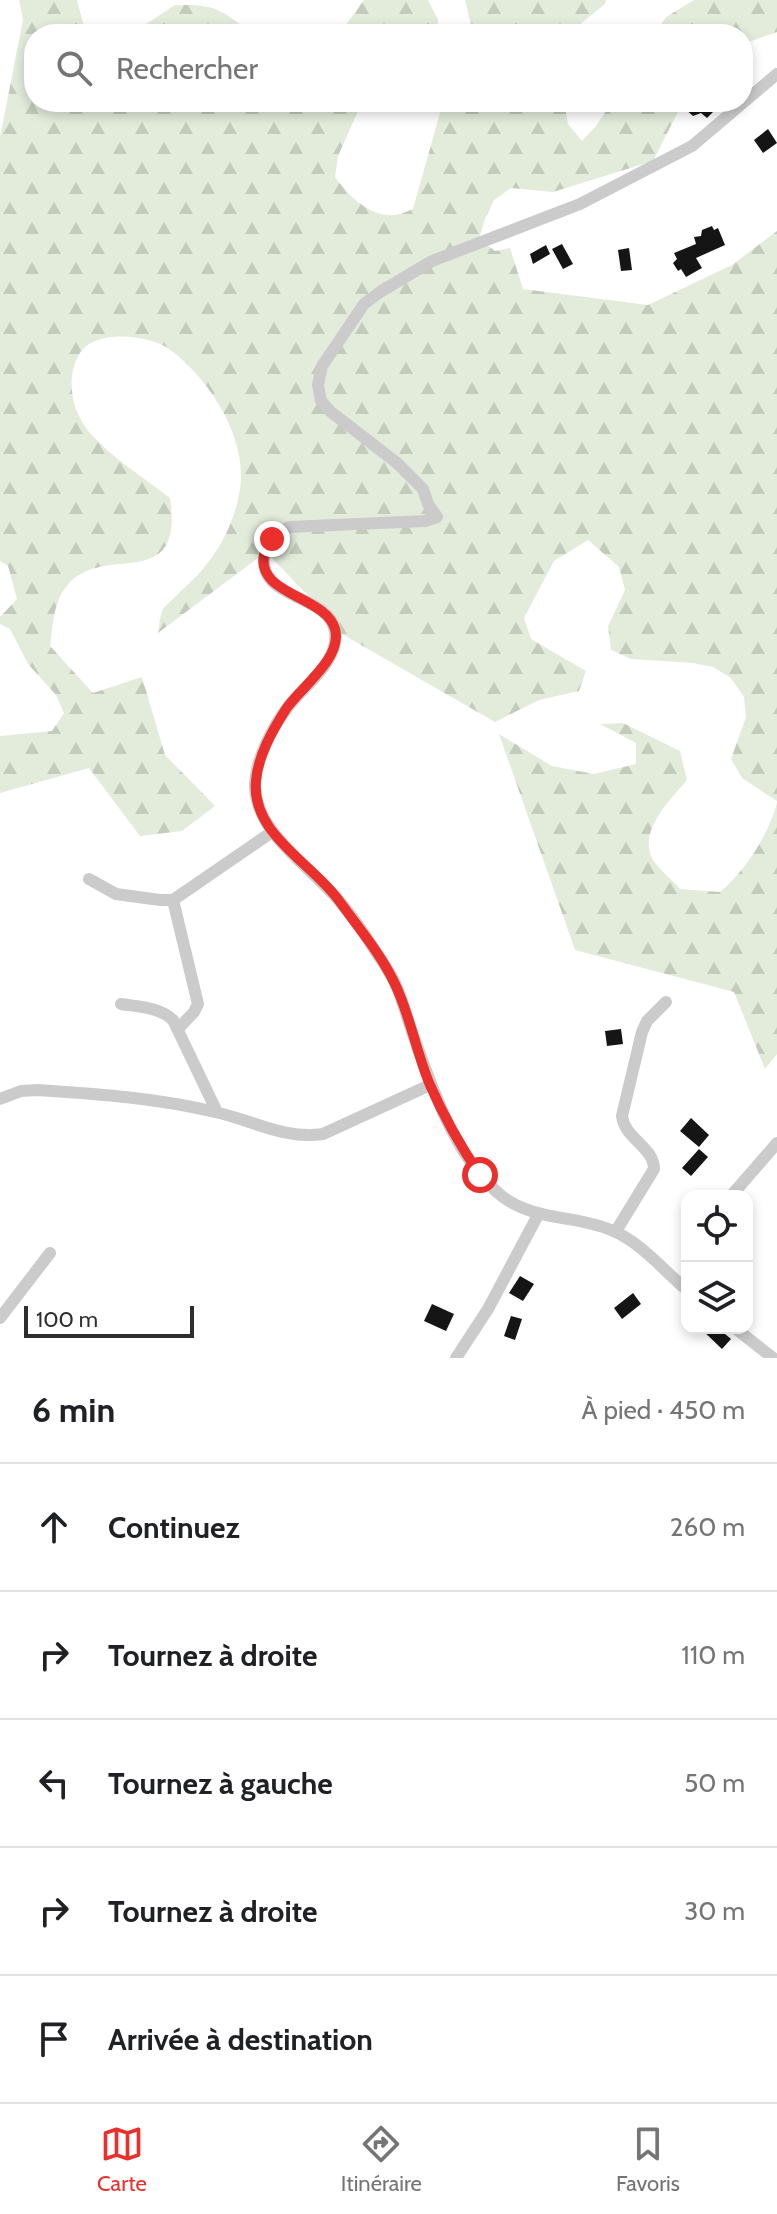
<!DOCTYPE html>
<html lang="fr">
<head>
<meta charset="utf-8">
<style>
  body { margin:0; font-family:Cabin,sans-serif; background:#f6f6f6; color:#202124 }
  .controls { position:absolute; right:24px; bottom:24px; display:grid; overflow:hidden; border-radius:16px; box-shadow:0 4px 12px #0003 }
  .controls button { width:72px; height:72px; display:grid; place-items:center; padding:0; border:0; border-bottom:2px solid #e0e0e0; background:#fff; color:#202124; font:40px sans-serif }
  .scale { position:absolute; left:24px; bottom:20px; width:170px; box-sizing:border-box; padding-left:8px; border:4px solid #2e2e2e; border-top:0; font-size:22px; line-height:28px; white-space:nowrap; color:#2e2e2e; -webkit-text-stroke:6px #fff; paint-order:stroke }
  .stop { position:absolute; width:24px; height:24px; margin:-18px; border:6px solid #e9302d; border-radius:50%; background:#fff }
  .stop.end { background:#e9302d; border-color:#fff; box-shadow:0 2px 8px #0008 }
  .list { margin:0; padding:0; list-style:none }
  h2 { display:flex; justify-content:space-between; align-items:center; height:104px; margin:0; padding:0 32px; font-size:34px }
  h2 small { font-size:26px; font-weight:400; color:#757577 }
  .list li { display:grid; grid-template-columns:52px 1fr auto; gap:24px; align-items:center; box-sizing:border-box; height:128px; padding:0 32px; border-top:2px solid #e0e0e0 }
  .list b { display:block; font-size:30px; white-space:nowrap }
  .list em { font-size:26px; font-style:normal; color:#757577 }
  .icon { flex:none; width:44px; height:44px; fill:none; stroke:currentColor; stroke-width:2; stroke-linecap:round; stroke-linejoin:round }
  .map { position:relative; flex:none; width:777px; height:1358px; overflow:hidden }
  .search { position:absolute; background:#fff; box-shadow:0 4px 12px #0003; left:24px; right:24px; top:24px; height:88px; display:flex; align-items:center; gap:20px; box-sizing:border-box; padding:0 28px; border-radius:32px; color:#757577; font-size:30px }
  .sheet { height:744px; background:#fff }
  nav { display:flex; justify-content:space-around; align-items:center; box-sizing:border-box; height:112px; border-top:2px solid #e0e0e0; background:#fff; font-size:22px; color:#757577 }
  nav a { display:grid; justify-items:center; gap:4px }
  nav .on { color:#e9302d }
  .map>svg:first-child { display:block }
</style>
</head>
<body>
<div class="map">
<svg width="777" height="1358" viewBox="0 0 777 1358">
  <defs>
    <pattern id="forest-firs" width="22" height="20" patternUnits="userSpaceOnUse" patternTransform="scale(2)"><rect width="22" height="20" fill="#e3ecdb"/><path d="M5 1l3.5 6h-7zM16 11l3.5 6h-7z" fill="#c3cbbc"/></pattern>
  </defs>
  <rect width="100%" height="100%" fill="#fff"/>
  <g fill="url(#forest-firs)">
    <path d="M19,0h58l9,34h-52v68h328l-24,54 -3,21c12,17 35,41 59,38 6,0 14,-4 19,-6l30,-107h121l4,22 14,17 14,-15 16,-24h71l-30,59 -100,31 -42,-4 -17,12 -9,19 -6,20 16,12 15,-3 13,41 125,16 84,-40 45,-34v570l-35,-23 -11,-19 15,-42 -2,-20 -13,-19 -18,-11 -20,-4 -62,-4 -20,-9 -3,-24 17,-36 -6,-23 -31,-27 -34,21 -30,57 7,21 55,32 -7,20 -40,9 -44,22 -160,-92 -10,-17 -59,-61 -108,81c1,-7 2,-18 5,-24 3,-4 9,-9 13,-13 11,-11 24,-22 33,-35 16,-20 27,-46 31,-72 8,-51 -31,-111 -71,-140 -20,-14 -68,-19 -86,0 -6,6 -10,19 -11,27 -2,20 4,41 18,57 22,25 53,44 80,65 15,99 -69,42 -104,89 -13,17 -13,39 -16,59l43,47 49,-16 23,78 50,51 -33,25 -42,5 -51,-68 -89,25v-57l52,-5 12,-18 -8,-18 -28,-31 -18,-35 -10,-5v-7l17,-18 -9,-33 -8,-5v-424l23,-117z"/>
    <polygon points="364,0 428,0 438,20 437,34 339,34"/>
    <polygon points="465,0 606,0 605,4 568,34 473,34"/>
    <polygon points="694,0 777,0 777,32 743,44 743,34 655,34 666,17"/>
    <path d="M175,5c42,-1 46,5 78,29h-122z"/>
    <path d="M623,723l57,28 7,29c-17,20 -50,52 -34,80 7,10 19,20 27,29l40,3c26,-22 48,-56 57,-89v251l-12,15 -31,-77 -159,-42 -76,-216 53,32 42,8 42,-10v-21l-36,-19z"/>
  </g>
  <g fill="#151515">
    <polygon points="690,102 706,102 715,110 707,118 701,113 693,116 684,108"/>
    <polygon points="768,129 777,143 763,153 754,140"/>
    <polygon points="712,226 714,230 718,228 725,245 696,258 702,268 686,277 681,269 678,271 673,263 677,259 674,253 696,244 694,237 701,236 702,230"/>
    <polygon points="562,244 573,264 563,269 552,249"/>
    <polygon points="546,245 550,254 533,264 530,254"/>
    <polygon points="629,248 632,270 621,271 618,250"/>
    <polygon points="621,1029 623,1044 607,1046 605,1031"/>
    <polygon points="691,1118 709,1135 699,1147 680,1131"/>
    <polygon points="699,1149 708,1157 691,1176 682,1168"/>
    <polygon points="520,1276 534,1284 523,1301 509,1293"/>
    <polygon points="633,1293 641,1304 622,1319 614,1308"/>
    <polygon points="432,1304 454,1314 446,1331 424,1321"/>
    <polygon points="511,1316 522,1319 515,1340 504,1336"/>
    <polygon points="700,1328 718,1328 731,1339 722,1349"/>
  </g>
  <g fill="none" stroke-linecap="round" stroke-linejoin="round">
    <g stroke="#cbcbcb" stroke-width="12">
      <polyline points="89,879 116,894 160,900 173,900 272,832"/>
      <polyline points="173,900 198,1004 194,1012 178,1029"/>
      <path d="M121,1004c19,3 38,3 52,16l44,92"/>
      <path d="M0,1099l21,-8 17,-1c60,4 119,8 177,22 37,8 70,28 108,22l107,-49"/>
      <polyline points="731,1196 777,1143"/>
      <path d="M616,1231l38,-62c0,-22 -30,-31 -32,-53l20,-84 5,-11 19,-19"/>
      <path d="M687,1290c-24,-20 -46,-48 -76,-60 -35,-15 -76,-9 -108,-33 -47,-36 -73,-114 -92,-168 -5,-15 -9,-31 -16,-46 -5,-10 -12,-21 -19,-31 -12,-19 -27,-41 -43,-58 -28,-31 -79,-65 -78,-110 1,-25 18,-58 33,-77 16,-22 51,-44 47,-75 -4,-37 -74,-32 -71,-73 2,-16 12,-24 25,-32l136,-6 12,-4 -9,-13 -5,-15 -26,-26 -66,-51 -10,-11 -3,-16 4,-19 42,-62 16,-12 52,-31 148,-57 112,-58 85,-72"/>
      <polyline points="0,1318 50,1253"/>
      <polyline points="735,1328 773,1358"/>
      <polyline points="456,1358 488,1309 538,1215"/>
    </g>
  </g>
  <g fill="none" stroke-linecap="round" stroke-linejoin="round">
    <path stroke="#e9302d" stroke-width="10" d="M272,539c-3,5 -6,11 -8,16 -8,40 62,41 71,74 8,29 -35,59 -49,80 -14,22 -28,47 -30,72 -5,54 57,82 84,121 18,25 40,51 54,80 16,32 22,70 36,103 14,32 31,62 50,90"/>
  </g>
</svg>
<div class="controls">
<button><svg class="icon" aria-label="locate" viewBox="0 0 24 24"><circle cx="12" cy="12" r="6"/><path d="M12 2v4M12 18v4M2 12h4M18 12h4"/></svg></button>
<button><svg class="icon" aria-label="layers" viewBox="0 0 24 24"><path d="M12 4l9 5-9 5-9-5zM3 14l9 5 9-5"/></svg></button>
</div>
<div class="scale">100 m</div>
<div class="stop" style="left:480px;top:1175px"></div>
<div class="stop end" style="left:272px;top:539px"></div>
<div class="search"><svg class="icon" aria-label="search" viewBox="0 0 24 24"><circle cx="10" cy="10" r="6"/><path d="M15 15l6 6"/></svg>Rechercher</div>
</div>
<section class="sheet">
<h2>6 min<small>À pied · 450 m</small></h2>
<ul class="list">
<li><svg class="icon" aria-label="ahead" viewBox="0 0 24 24"><path d="M12 20V5M6 11l6-6 6 6"/></svg><div><b>Continuez</b></div><em>260 m</em></li>
<li><svg class="icon" aria-label="right" viewBox="0 0 24 24"><path d="M7 20v-9h11M14 6l5 5-5 5"/></svg><div><b>Tournez à droite</b></div><em>110 m</em></li>
<li><svg class="icon" aria-label="left" viewBox="0 0 24 24"><path d="M17 20v-9H6M10 6l-5 5 5 5"/></svg><div><b>Tournez à gauche</b></div><em>50 m</em></li>
<li><svg class="icon" aria-label="right" viewBox="0 0 24 24"><path d="M7 20v-9h11M14 6l5 5-5 5"/></svg><div><b>Tournez à droite</b></div><em>30 m</em></li>
<li><svg class="icon" aria-label="arrive" viewBox="0 0 24 24"><path d="M6 21V4h12l-3 4 3 4H6"/></svg><div><b>Arrivée à destination</b></div></li>
</ul>
</section>
<nav>
<a class="on"><svg class="icon" aria-label="map" viewBox="0 0 24 24"><path d="M3 6l6-2 6 2 6-2v14l-6 2-6-2-6 2zM9 4v14M15 6v14"/></svg>Carte</a>
<a><svg class="icon" aria-label="directions" viewBox="0 0 24 24"><path d="M12 3l9 9-9 9-9-9zM9 14v-3h6M13 9l2 2-2 2"/></svg>Itinéraire</a>
<a><svg class="icon" aria-label="saved" viewBox="0 0 24 24"><path d="M7 4h10v16l-5-4-5 4z"/></svg>Favoris</a>
</nav>
</body>
</html>
